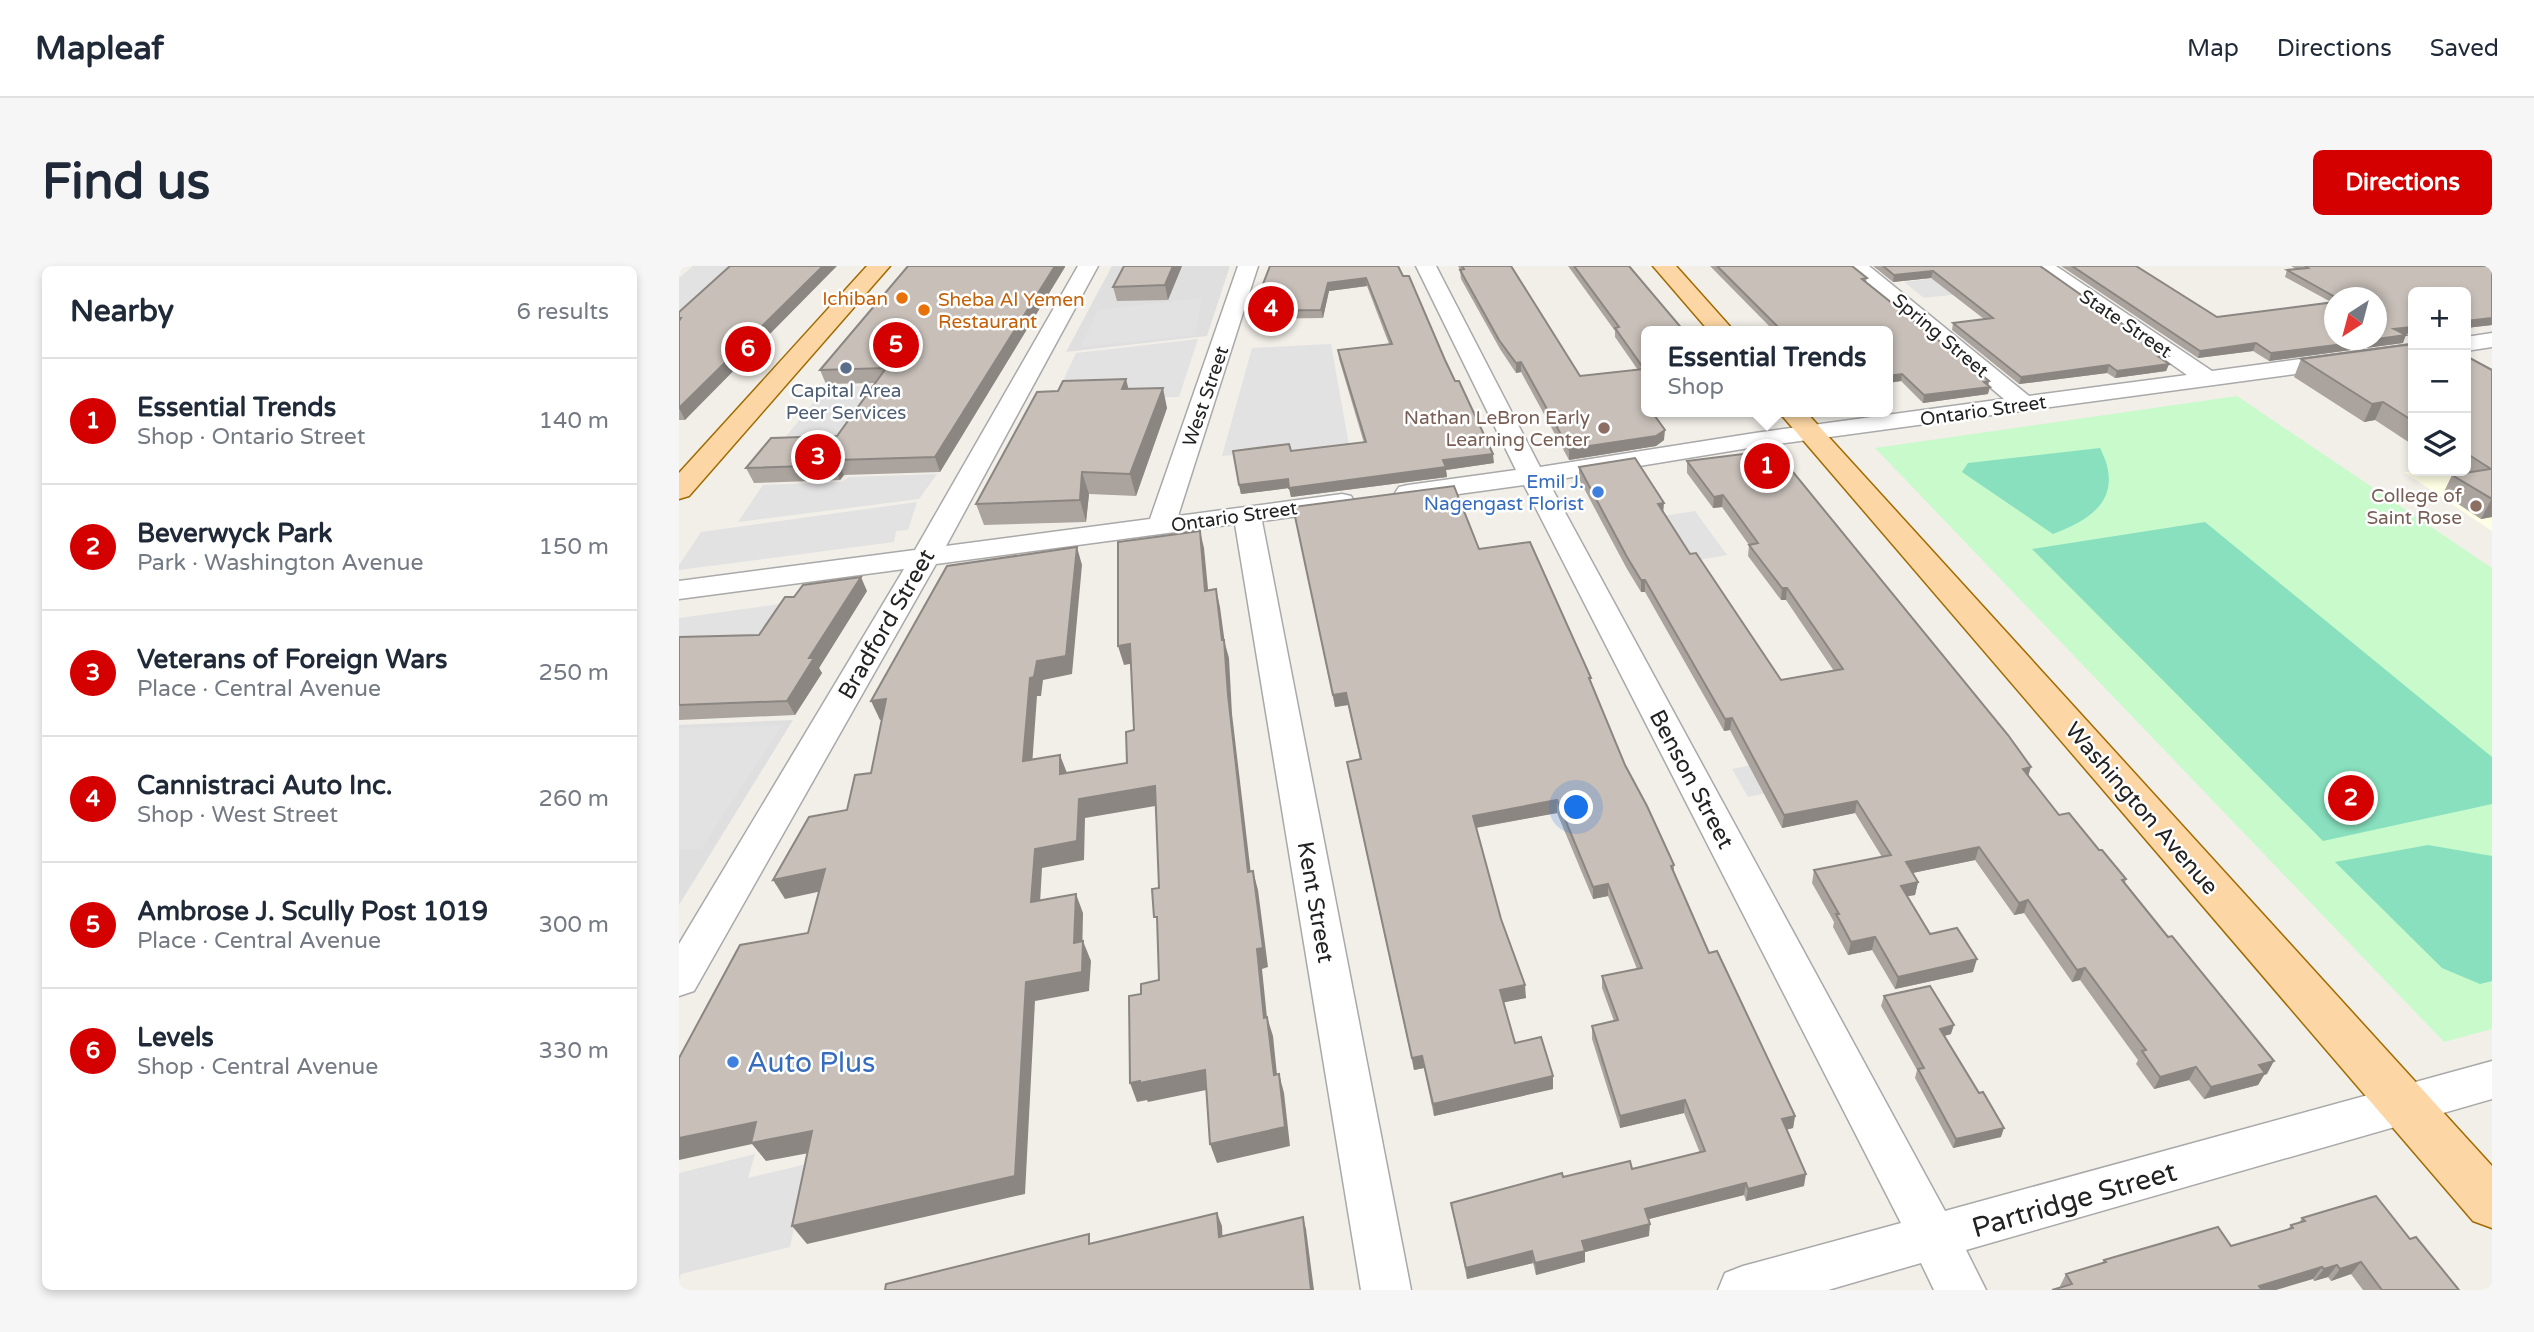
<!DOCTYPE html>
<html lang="en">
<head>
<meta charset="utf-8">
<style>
  body { margin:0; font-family:"Varela Round",sans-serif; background:#f6f6f7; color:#1f2937 }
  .controls { position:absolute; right:21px; top:21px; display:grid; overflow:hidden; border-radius:10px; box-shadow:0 4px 10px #0003 }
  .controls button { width:63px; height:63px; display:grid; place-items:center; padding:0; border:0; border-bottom:2px solid #e0e1e3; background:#fff; color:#1f2937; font:35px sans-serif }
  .compass { position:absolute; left:1645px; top:21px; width:63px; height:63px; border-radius:50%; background:#fff; box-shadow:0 4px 10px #0003; rotate:216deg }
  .you { position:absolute; left:898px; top:542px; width:24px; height:24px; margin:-18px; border:5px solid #fff; border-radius:50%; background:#1a73e8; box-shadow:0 0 0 10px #1a73e833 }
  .badge { display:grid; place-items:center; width:46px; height:46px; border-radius:50%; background:#d40000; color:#fff; font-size:23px; font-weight:700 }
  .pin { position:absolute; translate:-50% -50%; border:4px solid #fff; box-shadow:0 2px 7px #0006 }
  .popup { position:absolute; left:962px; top:60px; width:252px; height:91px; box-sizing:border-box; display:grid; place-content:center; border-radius:10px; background:#fff; filter:drop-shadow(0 2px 5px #0005); font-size:23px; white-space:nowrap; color:#747a83 }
  .popup b { font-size:26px; color:#1f2937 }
  .popup::after { content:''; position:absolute; left:50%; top:100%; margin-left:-14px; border:14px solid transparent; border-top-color:#fff }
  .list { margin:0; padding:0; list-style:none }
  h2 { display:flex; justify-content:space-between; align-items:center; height:91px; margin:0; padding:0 28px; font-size:30px }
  h2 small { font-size:23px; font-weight:400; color:#747a83 }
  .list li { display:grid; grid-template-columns:46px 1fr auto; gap:21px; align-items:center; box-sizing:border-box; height:126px; padding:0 28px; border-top:2px solid #e0e1e3 }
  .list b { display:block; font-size:26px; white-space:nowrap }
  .list p { margin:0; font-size:23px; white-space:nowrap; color:#747a83 }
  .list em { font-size:23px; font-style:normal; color:#747a83 }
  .icon { flex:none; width:38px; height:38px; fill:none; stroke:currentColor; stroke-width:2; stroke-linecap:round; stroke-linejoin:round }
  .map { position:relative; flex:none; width:1813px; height:1024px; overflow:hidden; border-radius:10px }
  header { display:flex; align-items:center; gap:42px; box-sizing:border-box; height:98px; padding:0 35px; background:#fff; border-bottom:2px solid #e0e1e3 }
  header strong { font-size:33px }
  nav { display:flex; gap:38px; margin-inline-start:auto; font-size:24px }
  .intro { display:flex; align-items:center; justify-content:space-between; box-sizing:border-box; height:168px; padding:0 42px }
  h1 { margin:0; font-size:49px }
  .button { padding:18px 32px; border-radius:10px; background:#d40000; color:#fff; font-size:24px; font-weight:700 }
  main { display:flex; gap:42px; padding:0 42px }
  aside { flex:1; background:#fff; border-radius:10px; box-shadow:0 4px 10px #0003 }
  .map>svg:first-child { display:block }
</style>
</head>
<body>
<header>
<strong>Mapleaf</strong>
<nav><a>Map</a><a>Directions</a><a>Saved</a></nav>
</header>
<div class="intro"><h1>Find us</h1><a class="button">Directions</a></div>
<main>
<aside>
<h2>Nearby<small>6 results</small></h2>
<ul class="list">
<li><span class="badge">1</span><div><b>Essential Trends</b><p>Shop · Ontario Street</p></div><em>140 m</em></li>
<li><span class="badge">2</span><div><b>Beverwyck Park</b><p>Park · Washington Avenue</p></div><em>150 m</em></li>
<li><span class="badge">3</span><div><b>Veterans of Foreign Wars</b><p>Place · Central Avenue</p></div><em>250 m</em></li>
<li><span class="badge">4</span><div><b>Cannistraci Auto Inc.</b><p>Shop · West Street</p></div><em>260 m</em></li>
<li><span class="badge">5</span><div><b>Ambrose J. Scully Post 1019</b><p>Place · Central Avenue</p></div><em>300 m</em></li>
<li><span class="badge">6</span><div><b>Levels</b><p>Shop · Central Avenue</p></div><em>330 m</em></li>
</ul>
</aside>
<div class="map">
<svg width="1813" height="1024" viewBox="0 0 1813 1024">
  <rect width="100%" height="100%" fill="#f2efe9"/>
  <g fill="#e0dfdf">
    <polygon points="433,0 551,0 528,70 387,86"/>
    <polygon points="114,454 0,639 0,459"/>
  </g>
  <polygon fill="#ffffe5" points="1813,196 1813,265 1725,206 1787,205"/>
  <polygon fill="#c8facc" points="1558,130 1813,302 1813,763 1765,776 1196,182"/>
  <g fill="#88e0be">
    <path d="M1421,182c24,47 -4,70 -47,86l-91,-62 6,-9z"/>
    <polygon points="1526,256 1813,491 1813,538 1644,575 1353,283"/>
    <polygon points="1749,579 1813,590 1813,715 1801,718 1763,702 1656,596"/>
  </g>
  <g fill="#e2e2e2">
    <polygon points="14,0 67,0 41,42 0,43 0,12"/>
    <polygon points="1275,10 1297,26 1245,32 1225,16"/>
    <polygon points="523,32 516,69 402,81 419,44"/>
    <polygon points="519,73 500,131 376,132 397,87"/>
    <polygon points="652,78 670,179 543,190 573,82"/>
    <polygon points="223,119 190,166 97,183 147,121"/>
    <polygon points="258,208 240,233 59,256 84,219 163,216 170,211"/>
    <polygon points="238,236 229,264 217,265 215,276 0,304 0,299 22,266"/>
    <polygon points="1016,245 1048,289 1014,295 984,250"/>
    <polygon points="115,336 87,379 0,383 0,352"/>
    <polygon points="103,459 22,583 0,583 0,462"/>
    <polygon points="1132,487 1151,514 1069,531 1053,503"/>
    <polygon points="76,888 69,912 128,898 111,981 2,1008 0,1013 0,907"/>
  </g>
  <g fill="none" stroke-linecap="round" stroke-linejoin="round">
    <g stroke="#a9a9a9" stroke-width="3">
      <g id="minor">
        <polygon points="399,0 419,0 267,280 471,253 559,0 579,0 499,250 663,228 672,230 676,236 672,242 663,244 583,255 732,1024 682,1024 556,258 257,298 15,725 0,730 0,678 225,303 0,333 0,315 236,284"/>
        <polygon points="737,0 757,0 861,201 1076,167 1325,133 1168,0 1190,0 1350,130 1508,109 1354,0 1377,0 1533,105 1734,78 1734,92 1076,181 869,215 1266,945 1813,795 1813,833 1287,984 1307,1024 1255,1024 1242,997 1149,1024 1039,1024 1046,1007 1064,1000 1222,957 845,219 729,235 720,233 716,227 720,221 729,219 837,204"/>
        <polygon points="1813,67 1813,81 1787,85 1787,71"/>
      </g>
    </g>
    <g stroke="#a06b00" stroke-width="3">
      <g id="major">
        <polygon points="188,0 211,0 10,230 0,233 0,207"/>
        <polygon points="974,0 997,0 1055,65 1030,65"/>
        <polygon points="1100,146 1127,146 1813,900 1813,962 1794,955"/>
      </g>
    </g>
    <use href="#minor" fill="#fff" fill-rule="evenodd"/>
    <use href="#major" fill="#fcd6a4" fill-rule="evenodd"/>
  </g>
  <g fill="#aba49e" fill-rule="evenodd">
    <polygon points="51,0 6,154 0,154 0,46"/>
    <polygon points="229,0 386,0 386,1 261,206 165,209 161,214 75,217 67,202 158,170 197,117 147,118 141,104"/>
    <polygon points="445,0 503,0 489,34 438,35 434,21"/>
    <polygon points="719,0 766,94 815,197 767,204 768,211 612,231 610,222 562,228 560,219 612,185 685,177 660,93 659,84 710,78 688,20 650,25 644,52 580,53 579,45 586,25 584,18"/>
    <polygon points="779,0 832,0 901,110 959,104 936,71 936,65 889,0 950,0 1005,65 967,146 1016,146 977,151 985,174 977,180 890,194 842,106 837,107 821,83 782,13 781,4"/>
    <polygon points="1031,0 1173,0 1188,12 1187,16 1309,119 1309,128 1244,137 1222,115 1209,117 1209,65 1095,65"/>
    <polygon points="1194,0 1361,0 1489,90 1487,96 1490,98 1487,105 1436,112 1428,107 1340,118 1273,64 1274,57 1305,53 1252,12 1214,16"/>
    <path d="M1382,0h75l81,51 114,-15 -46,-25 2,-7 9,-1 -5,-3h201v59l-26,3v-36h-53v41l-9,1 -1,9 -134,18 -16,-10 -55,7zM1656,32h42l-42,42z"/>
    <polygon points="1734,78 1734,179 1696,154 1685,156 1615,111 1622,93"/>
    <polygon points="1787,90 1813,104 1813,251 1802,253 1764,228 1773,209 1780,208 1775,205 1787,205"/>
    <polygon points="449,123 488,142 457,230 410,228 407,256 305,259 297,238"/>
    <polygon points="1008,195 1349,509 1380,549 1420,584 1447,613 1446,617 1588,808 1585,809 1579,819 1525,833 1510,814 1475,823 1457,798 1459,794 1401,714 1393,716 1345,647 1335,649 1296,594 1233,607 1239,616 1236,629 1228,630 1251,668 1294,706 1216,723 1193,684 1169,689 1154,661 1155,656 1133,617 1135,604 1203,591 1176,547 1103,562 1051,464 1045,465 966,326 962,326 948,303 900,213 900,201 984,246 1011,288 1102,414 1155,405 1107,334 1102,334 1069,290 1070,279 1043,241 1034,242 1008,207"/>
    <polygon points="616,252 800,283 912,418 946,499 995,599 995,607 1030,687 1116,850 1114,862 1107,864 1125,920 1067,935 1065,929 970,953 970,970 906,986 906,996 857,1009 854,997 788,1013 772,937 884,911 953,903 1021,887 1005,847 941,862 913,773 913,760 935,755 923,722 923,710 958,703 929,630 914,633 878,547 797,562 822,653 847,732 824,736 836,777 874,810 874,823 755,850 745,802 735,804 670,508 668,496 681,493 669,439 656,441"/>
    <polygon points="188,325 140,402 143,407 116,449 0,454 0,371 80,369"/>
    <polygon points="1205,730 1272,768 1265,770 1322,871 1274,882 1236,812 1238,804 1202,740"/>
    <polygon points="1623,952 1731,973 1780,1024 1684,1024 1672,1008 1652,1015 1649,1011 1635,1015 1634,1013 1382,1022 1381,1020 1387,1008 1423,997 1425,994 1552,980 1609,963 1612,959 1620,957"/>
  </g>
  <g fill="#8b8681">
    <polygon points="144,0 158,0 6,154 0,142"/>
    <polygon points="376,0 386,0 386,1 261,206 256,191"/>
    <polygon points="494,0 503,0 489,34 486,19"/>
    <polygon points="1254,5 1252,12 1214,16 1215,9"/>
    <polygon points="687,12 688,20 650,25 644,52 642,44 649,17"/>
    <polygon points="1813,52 1813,59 1787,62 1787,55"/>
    <polygon points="1734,61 1734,67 1712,70 1715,63"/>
    <polygon points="1727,69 1724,77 1590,95 1592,87"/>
    <polygon points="1577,77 1574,85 1519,92 1521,85"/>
    <polygon points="1489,90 1486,97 1480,91"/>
    <polygon points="842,96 842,106 837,107 837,97"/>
    <polygon points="1490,98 1487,105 1436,112 1438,105"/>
    <polygon points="1430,99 1428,107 1340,118 1342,111"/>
    <polygon points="1223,108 1222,115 1209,117 1209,110"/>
    <polygon points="447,113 452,133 443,123"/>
    <polygon points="1310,115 1309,121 1311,121 1309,128 1244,137 1245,129"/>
    <polygon points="484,122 488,142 457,230 451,208"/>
    <polygon points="1704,136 1696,154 1685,156 1693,138"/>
    <polygon points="970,146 1016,146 970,152"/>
    <polygon points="986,164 985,174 977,180 890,194 890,183"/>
    <polygon points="814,188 815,197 767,204 768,211 612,231 610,222 764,194"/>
    <polygon points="158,194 165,209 161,214 155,199"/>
    <polygon points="403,206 410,228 407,256 401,234"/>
    <polygon points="609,213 610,222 562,228 560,219"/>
    <polygon points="1044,229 1043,241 1034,242 1035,231"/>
    <polygon points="1813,233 1813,251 1802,253 1812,234"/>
    <polygon points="985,237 984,249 979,238"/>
    <polygon points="521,265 525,282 531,343 526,325"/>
    <polygon points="398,281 403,299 393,408 364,414 362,430 358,430 352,514 344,495 351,412"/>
    <polygon points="182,311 188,325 140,402 143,407 116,449 108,435 130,392"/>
    <rect x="962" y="314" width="4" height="12"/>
    <polygon points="1103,322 1108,322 1107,334 1102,334"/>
    <polygon points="537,323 541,341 546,378 545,374 550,392 553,448 574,625 569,606"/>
    <polygon points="451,378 456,397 445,399 439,380"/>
    <polygon points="667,427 669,439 656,441 654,429"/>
    <polygon points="207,433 215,452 201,454 192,435"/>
    <polygon points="1053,452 1051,464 1045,465 1046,453"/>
    <polygon points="381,489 388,507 381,508"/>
    <polygon points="1352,501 1348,514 1344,503"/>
    <polygon points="476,520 482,539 406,552 405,594 363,602 360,655 352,636 356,583 400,533"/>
    <polygon points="878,534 878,547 795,562 794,550"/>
    <polygon points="1178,535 1176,547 1103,562 1105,549"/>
    <polygon points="1300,581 1296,594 1224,609 1227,596"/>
    <polygon points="146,603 157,622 106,633 94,614"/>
    <polygon points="574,605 579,624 589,701 583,703 590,771 585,752 578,683"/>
    <polygon points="1239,616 1236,629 1219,632 1222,620"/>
    <polygon points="929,618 929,630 914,633 914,621"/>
    <polygon points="397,628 404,647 403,696 395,677"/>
    <polygon points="1349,634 1345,647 1335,649 1340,637"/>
    <polygon points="1196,671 1193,684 1169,689 1172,676"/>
    <polygon points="404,675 412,695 410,725 356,735 346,928 128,978 113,960 347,716"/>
    <polygon points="1298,693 1294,706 1216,723 1219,711"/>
    <polygon points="1406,702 1401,714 1393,716 1398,704"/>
    <polygon points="846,719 847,732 822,737 821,724"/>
    <polygon points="588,751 594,770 600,828 595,809"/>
    <polygon points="1275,759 1272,768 1258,772 1261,763"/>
    <polygon points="743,790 745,802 735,804 733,792"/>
    <polygon points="1595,795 1588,808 1585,809 1579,819 1525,833 1532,821 1580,799"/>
    <polygon points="1517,801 1510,814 1475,823 1481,811"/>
    <polygon points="526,804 532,823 469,836 468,834 458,836 451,817"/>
    <polygon points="600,808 605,827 611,880 538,897 531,878"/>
    <polygon points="874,810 874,823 755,850 754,838"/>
    <polygon points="1006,834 1005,847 941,862 941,850"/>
    <polygon points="1116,850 1114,862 1100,865 1103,853"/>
    <polygon points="77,856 133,865 146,884 87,895 73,878 0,894 0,872"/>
    <polygon points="1325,862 1322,871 1274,882 1277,873"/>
    <polygon points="1127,908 1125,920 1067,935 1069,923"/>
    <polygon points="1067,917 1065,929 966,954 966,943"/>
    <polygon points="538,947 543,960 544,984 540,971"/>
    <polygon points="624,951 627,963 635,1024 632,1024"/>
    <polygon points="971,958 970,970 906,986 906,996 857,1009 856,997 903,975"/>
    <polygon points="853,985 854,997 788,1013 787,1002"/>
    <polygon points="1682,996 1672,1008 1652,1015 1661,1003"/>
    <polygon points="1658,999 1649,1011 1635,1015 1645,1003"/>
    <polygon points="1643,1001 1634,1013 1597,1024 1577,1024 1580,1020"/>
  </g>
  <g fill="#c7bfb8" stroke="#8b8681" stroke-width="2">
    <polygon points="51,0 144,0 0,142 0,55 2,52 0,52 0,46"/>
    <polygon points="229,0 376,0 256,191 158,194 155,199 67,202 92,172 158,170 207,102 141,104"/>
    <polygon points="445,0 494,0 486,19 434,21"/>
    <polygon points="591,0 719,0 724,10 730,10 766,94 776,115 780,115 814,188 764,194 767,201 610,222 609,213 560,219 554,185 610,178 612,185 687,176 659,84 713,78 687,12 649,17 642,44 579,45 588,18 584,18"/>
    <polygon points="783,0 832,0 901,110 965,103 936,62 940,61 895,0 950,0 1005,65 967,65 967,146 973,146 986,164 977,170 890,183 842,96 837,97 820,74 781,4 785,3"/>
    <polygon points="1038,0 1173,0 1188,12 1183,13 1310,115 1305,116 1311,121 1245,129 1223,108 1209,110 1209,65 1103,65"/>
    <polygon points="1204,0 1361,0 1489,90 1480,91 1490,98 1438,105 1430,99 1342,111 1274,57 1314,52 1254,5 1215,9"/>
    <polygon points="1393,0 1457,0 1538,51 1656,36 1656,74 1697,74 1592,87 1577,77 1521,85"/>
    <polygon points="1626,0 1813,0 1813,52 1787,55 1787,26 1734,26 1734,61 1715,63 1727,69 1698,73 1698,32 1658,32 1608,4 1629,2"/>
    <polygon points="1734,78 1734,155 1704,136 1693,138 1622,93"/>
    <polygon points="1787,90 1813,104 1813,233 1773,209 1812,203 1787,187"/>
    <polygon points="447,113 443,123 484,122 451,208 403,206 401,234 297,238 358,126 379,125 384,115"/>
    <polygon points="1096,184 1329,469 1352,501 1344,503 1380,549 1390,547 1420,584 1423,584 1447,613 1443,614 1489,671 1493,670 1595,795 1580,799 1586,807 1532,821 1517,801 1481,811 1463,785 1467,784 1406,702 1398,704 1349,634 1340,637 1300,581 1227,596 1239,616 1222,620 1251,668 1278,662 1298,693 1219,711 1196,671 1172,676 1157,648 1160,648 1135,604 1212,589 1178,535 1105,549 1053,452 1046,453 966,314 962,314 948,291 900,201 956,192 985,237 979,238 1011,288 1017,287 1102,414 1164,403 1108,322 1103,322 1070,279 1079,277 1044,229 1035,231 1008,195"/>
    <polygon points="775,220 800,283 851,276 912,412 910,412 946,499 968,540 995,599 992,600 1030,687 1038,685 1116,850 1103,853 1127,908 1069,923 1067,917 966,943 971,958 903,975 906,985 856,997 853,985 787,1002 772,937 883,907 884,911 951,895 953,903 1026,885 1006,834 941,850 913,760 939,754 923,710 963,702 929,618 914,621 878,534 794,550 822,653 846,719 821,724 836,777 862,771 874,810 754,838 743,790 733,792 668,496 682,493 667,427 654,429 614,241"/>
    <polygon points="521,265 526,325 537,323 543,374 545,374 549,429 569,606 574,605 584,682 578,683 585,752 588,751 595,809 600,808 606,861 531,878 526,804 461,817 461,815 451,817 450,730 462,728 462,718 480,714 478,651 475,651 473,623 480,622 476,520 400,533 398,575 356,583 352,636 397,628 395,677 404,675 403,706 347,716 336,910 113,960 133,865 72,877 77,856 0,872 0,792 61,679 129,667 146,603 94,614 130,551 168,544 176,509 192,507 207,433 192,435 268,300 398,281 387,390 358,395 355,411 351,412 344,495 381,489 381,508 448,497 447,466 455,464 451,378 439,380 439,276"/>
    <polygon points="182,311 130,392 135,392 108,435 0,439 0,371 80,369 106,331 115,331 124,319"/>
    <polygon points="1251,720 1275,759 1261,763 1300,827 1304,826 1325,862 1277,873 1239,803 1245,802 1205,730"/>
    <polygon points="1697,930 1731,973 1737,971 1780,1024 1703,1024 1682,996 1661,1003 1658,999 1645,1003 1643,1001 1580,1020 1583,1024 1373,1024 1393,1018 1387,1008 1427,996 1425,994 1539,961 1552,980 1614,962 1612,959 1626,955 1623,952"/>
    <polygon points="538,947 540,971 624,951 632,1024 206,1024 207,1018 410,968 410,978"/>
  </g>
  <g fill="#e8710a" stroke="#fff" stroke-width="2.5">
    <circle cx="223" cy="32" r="7"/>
    <circle cx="245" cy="44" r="7"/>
  </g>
  <circle fill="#5c6f8a" stroke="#fff" stroke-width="2.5" cx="167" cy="102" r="7"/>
  <g fill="#8d6e63" stroke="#fff" stroke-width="2.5">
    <circle cx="925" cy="162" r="7"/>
    <circle cx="1797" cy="240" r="7"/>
  </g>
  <g fill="#3f7fe0" stroke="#fff" stroke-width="2.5">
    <circle cx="919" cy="226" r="7"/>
    <circle cx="54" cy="796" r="7"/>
  </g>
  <g text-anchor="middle" stroke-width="5" stroke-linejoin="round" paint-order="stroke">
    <g font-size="19" fill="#c56008" stroke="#fff" text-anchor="end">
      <text x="209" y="39">Ichiban</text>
      <text x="259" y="40" text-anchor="start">Sheba Al Yemen<tspan x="259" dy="22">Restaurant</tspan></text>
    </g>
    <g font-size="19" fill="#222" stroke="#fff">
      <text transform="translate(1447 57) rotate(34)" y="7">State Street</text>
      <text transform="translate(1262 69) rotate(40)" y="7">Spring Street</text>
      <text transform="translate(526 130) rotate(-71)" y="7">West Street</text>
      <text transform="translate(1304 144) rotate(-8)" y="7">Ontario Street</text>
      <text transform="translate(555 250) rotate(-8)" y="7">Ontario Street</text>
    </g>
    <g font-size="19" fill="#4e5e75" stroke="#fff">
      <text x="167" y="131">Capital Area<tspan x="167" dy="22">Peer Services</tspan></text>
    </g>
    <g font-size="19" fill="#785e54" stroke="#fff" text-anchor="end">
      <text x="911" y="158">Nathan LeBron Early<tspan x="911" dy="22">Learning Center</tspan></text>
      <text x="1783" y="236">College of<tspan x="1783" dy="22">Saint Rose</tspan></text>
    </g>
    <g font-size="19" fill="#366cbe" stroke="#fff" text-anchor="end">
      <text x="905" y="222">Emil J.<tspan x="905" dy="22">Nagengast Florist</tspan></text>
    </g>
    <g font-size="23" fill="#222" stroke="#fff">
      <text transform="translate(207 358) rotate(-60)" y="8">Bradford Street</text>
      <text transform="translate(1013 513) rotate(62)" y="8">Benson Street</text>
      <text transform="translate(1463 542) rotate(49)" y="8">Washington Avenue</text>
      <text transform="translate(637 636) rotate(80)" y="8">Kent Street</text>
    </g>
    <g font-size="28" fill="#366cbe" stroke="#fff" text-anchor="start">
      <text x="68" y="806">Auto Plus</text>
    </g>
    <g font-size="28" fill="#222" stroke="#fff">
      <text transform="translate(1395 933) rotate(-16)" y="10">Partridge Street</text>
    </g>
  </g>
</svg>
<div class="controls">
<button>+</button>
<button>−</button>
<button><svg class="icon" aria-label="layers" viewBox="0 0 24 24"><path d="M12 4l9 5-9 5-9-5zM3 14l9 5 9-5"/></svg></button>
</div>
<svg class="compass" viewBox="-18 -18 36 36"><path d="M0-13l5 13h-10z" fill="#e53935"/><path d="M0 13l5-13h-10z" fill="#747a83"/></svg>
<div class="you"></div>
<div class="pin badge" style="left:1088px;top:200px">1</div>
<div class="popup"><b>Essential Trends</b>Shop</div>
<div class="pin badge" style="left:1672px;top:532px">2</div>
<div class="pin badge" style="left:139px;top:191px">3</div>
<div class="pin badge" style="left:592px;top:43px">4</div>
<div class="pin badge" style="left:217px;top:79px">5</div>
<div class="pin badge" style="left:69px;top:83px">6</div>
</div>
</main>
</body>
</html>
